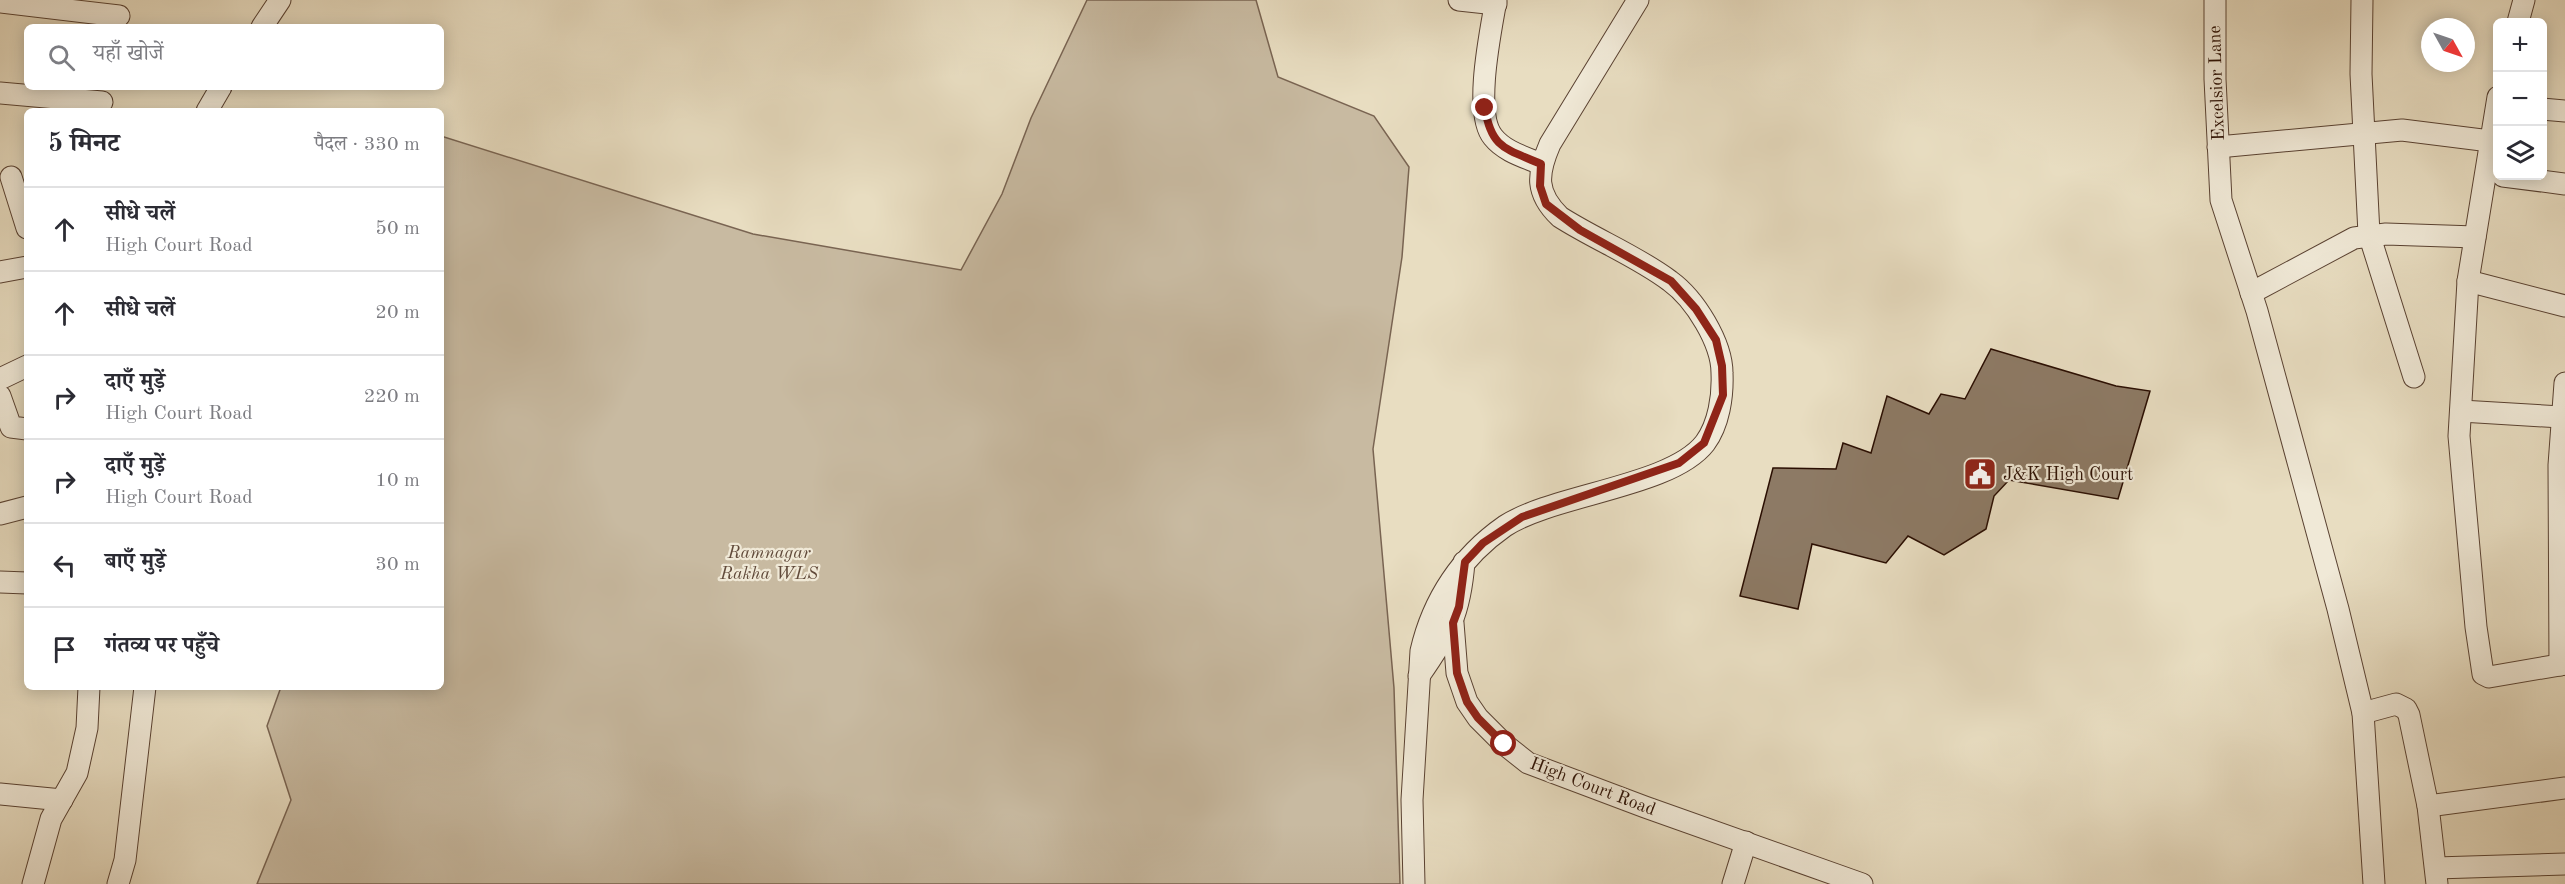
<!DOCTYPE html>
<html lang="hi">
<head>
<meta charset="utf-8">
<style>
  body { margin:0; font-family:"Old Standard TT","Noto Serif Devanagari",serif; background:#f7f7f7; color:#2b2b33 }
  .controls { position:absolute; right:18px; top:18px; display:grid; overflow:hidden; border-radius:9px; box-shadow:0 3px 15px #0003 }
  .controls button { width:54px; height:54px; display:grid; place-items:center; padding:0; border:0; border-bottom:2px solid #e1e1e2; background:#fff; color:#2b2b33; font:30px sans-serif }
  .compass { position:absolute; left:2421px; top:18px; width:54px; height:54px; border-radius:50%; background:#fff; box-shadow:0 3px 15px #0003; rotate:130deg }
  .stop { position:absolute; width:18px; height:18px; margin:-14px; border:4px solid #8f2418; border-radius:50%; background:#fff }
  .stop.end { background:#8f2418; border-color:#fff; box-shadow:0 2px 6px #0008 }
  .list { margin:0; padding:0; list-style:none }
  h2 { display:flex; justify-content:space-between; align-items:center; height:78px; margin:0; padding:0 24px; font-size:26px }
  h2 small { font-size:20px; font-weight:400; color:#7c7c81 }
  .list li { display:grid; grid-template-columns:39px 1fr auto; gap:18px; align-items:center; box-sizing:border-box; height:84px; padding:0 24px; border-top:2px solid #e1e1e2 }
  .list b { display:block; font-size:22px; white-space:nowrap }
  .list p { margin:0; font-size:20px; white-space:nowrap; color:#7c7c81 }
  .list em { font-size:20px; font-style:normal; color:#7c7c81 }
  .icon { flex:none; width:33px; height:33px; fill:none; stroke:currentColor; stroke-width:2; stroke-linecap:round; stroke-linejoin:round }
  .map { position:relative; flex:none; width:2565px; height:884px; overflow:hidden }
  .search { position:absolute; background:#fff; box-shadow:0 3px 15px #0003; left:24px; top:24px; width:420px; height:66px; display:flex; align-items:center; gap:15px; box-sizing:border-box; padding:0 21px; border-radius:9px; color:#7c7c81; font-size:22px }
  .panel { position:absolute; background:#fff; box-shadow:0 3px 15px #0003; left:24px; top:108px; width:420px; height:582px; border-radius:9px }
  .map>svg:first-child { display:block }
</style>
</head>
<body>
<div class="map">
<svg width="2565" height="884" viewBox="0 0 2565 884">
  <rect width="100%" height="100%" fill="#e8ddc1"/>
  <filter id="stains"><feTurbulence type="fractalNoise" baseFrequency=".00333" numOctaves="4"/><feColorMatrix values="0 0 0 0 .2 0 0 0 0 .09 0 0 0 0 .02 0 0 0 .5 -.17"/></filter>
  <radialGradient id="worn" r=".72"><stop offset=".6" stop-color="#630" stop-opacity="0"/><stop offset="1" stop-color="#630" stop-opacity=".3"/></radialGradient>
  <polygon fill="#c8baa1" stroke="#796452" stroke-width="1.5" points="1087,0 1256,0 1278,77 1374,116 1409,167 1402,257 1373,449 1394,688 1400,884 257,884 291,800 267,726 281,687 441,687 441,136 753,234 961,270 1002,194 1031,118"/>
  <polygon fill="#8d7a65" stroke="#2a0e02" stroke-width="1.5" points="1991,349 2116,386 2150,391 2118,499 2009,480 1994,496 1986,529 1944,555 1908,536 1886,563 1812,544 1798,609 1740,596 1773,468 1836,469 1843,443 1871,453 1887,396 1929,414 1941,394 1965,399"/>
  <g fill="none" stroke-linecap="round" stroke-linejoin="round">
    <g stroke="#5a4232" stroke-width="23">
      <g id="minor">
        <polyline points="1459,0 1496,4"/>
        <path d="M1496,0c-5,30 -23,113 -3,137 12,15 32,20 48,27"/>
        <polyline points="2215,0 2215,79 2221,200 2257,311 2338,609 2363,713 2396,704 2406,709 2409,715 2428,806 2437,884"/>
        <polyline points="2362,0 2361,74 2369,234 2414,377"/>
        <polyline points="0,2 119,16"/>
        <polyline points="2518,22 2524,0"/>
        <polyline points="262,27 280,0"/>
        <polyline points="0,93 102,102"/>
        <polyline points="2498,97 2468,281 2459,436 2476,627 2483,674 2489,677 2565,664"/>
        <polyline points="2542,109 2565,111"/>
        <polyline points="207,111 221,87"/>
        <polyline points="2218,147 2402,130 2490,141"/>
        <polyline points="2503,176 2565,184"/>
        <polyline points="11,177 27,228"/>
        <polyline points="0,272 27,267"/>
        <polyline points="2468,281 2565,306"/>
        <polyline points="2251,293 2354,238 2386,234 2475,237"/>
        <polyline points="0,379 27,366"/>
        <polyline points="0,396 11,427 27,429"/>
        <polyline points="2461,411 2561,417"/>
        <polyline points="0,514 27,507"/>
        <polyline points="0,582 27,583"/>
        <polyline points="1453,623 1457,673 1467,702 1478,718 1504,744 1528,763 1645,807 1862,884"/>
        <polyline points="2560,665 2559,465 2565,383"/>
        <path d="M1419,676c30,-43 41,-61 45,-114"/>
        <polyline points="2363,713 2374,884"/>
        <polyline points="0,794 62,800"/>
        <polyline points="2428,806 2565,788"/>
        <polyline points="2436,868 2565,864"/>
        <polyline points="33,884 51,819 77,773 87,728 89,687"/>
        <polyline points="118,884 125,860 145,687"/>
        <path d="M1414,884l-2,-84 9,-149c12,-52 41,-95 84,-125 49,-32 166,-39 200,-83 14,-19 18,-47 17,-70 0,-30 -27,-74 -52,-92 -33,-25 -74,-41 -110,-64 -25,-24 -23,-43 -10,-73l88,-144"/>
        <polyline points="1733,884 1746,842"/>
      </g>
    </g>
    <use href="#minor" stroke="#f0e9d7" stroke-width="21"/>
  </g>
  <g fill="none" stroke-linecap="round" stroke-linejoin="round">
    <path stroke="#8f2418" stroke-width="8" d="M1485,108c6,41 22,41 56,56l-1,22 6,18 34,26 91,51 25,28 20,31 6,26 1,29 -19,48 -25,20 -157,54 -39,26 -18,19 -6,45 -6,16 4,50 10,29 11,16 26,26"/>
  </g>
  <defs>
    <g id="civic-square" transform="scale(1.725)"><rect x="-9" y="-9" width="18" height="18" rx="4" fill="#8f2418" stroke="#f0e9d7"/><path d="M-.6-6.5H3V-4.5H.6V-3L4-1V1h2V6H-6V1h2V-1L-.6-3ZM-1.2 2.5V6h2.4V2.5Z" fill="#fff"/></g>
  </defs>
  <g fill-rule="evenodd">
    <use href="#civic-square" x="1980" y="474"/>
  </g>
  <g text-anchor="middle" stroke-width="4.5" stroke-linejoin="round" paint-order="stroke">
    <g font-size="18" fill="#2a0e02" stroke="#f0e9d7">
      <text transform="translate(2216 83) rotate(-92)" y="6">Excelsior Lane</text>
      <text transform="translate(1593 786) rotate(21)" y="6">High Court Road</text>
    </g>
    <g font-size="18" fill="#2a0e02" stroke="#f0e9d7" text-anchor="start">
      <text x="2003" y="480">J&amp;K High Court</text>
    </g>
    <g font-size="18" font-style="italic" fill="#614a3a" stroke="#f0e9d7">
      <text x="769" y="558">Ramnagar<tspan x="769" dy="21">Rakha WLS</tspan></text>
    </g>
  </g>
  <rect width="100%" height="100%" filter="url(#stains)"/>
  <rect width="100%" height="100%" fill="url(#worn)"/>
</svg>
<div class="controls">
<button>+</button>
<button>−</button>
<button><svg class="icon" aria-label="layers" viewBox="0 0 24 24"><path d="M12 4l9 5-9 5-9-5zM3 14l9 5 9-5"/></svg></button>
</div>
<svg class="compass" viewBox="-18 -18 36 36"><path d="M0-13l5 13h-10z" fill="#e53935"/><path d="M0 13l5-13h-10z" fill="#7c7c81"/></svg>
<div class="stop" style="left:1504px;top:744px"></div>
<div class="stop end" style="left:1485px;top:108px"></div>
<div class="search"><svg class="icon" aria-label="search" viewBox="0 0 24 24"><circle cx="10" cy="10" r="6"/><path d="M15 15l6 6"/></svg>यहाँ खोजें</div>
<section class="panel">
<h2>5 मिनट<small>पैदल · 330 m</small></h2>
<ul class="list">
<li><svg class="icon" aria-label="ahead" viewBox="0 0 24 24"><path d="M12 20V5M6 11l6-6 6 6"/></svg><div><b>सीधे चलें</b><p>High Court Road</p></div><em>50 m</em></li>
<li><svg class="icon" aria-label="ahead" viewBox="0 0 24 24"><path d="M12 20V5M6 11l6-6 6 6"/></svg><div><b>सीधे चलें</b></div><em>20 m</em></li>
<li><svg class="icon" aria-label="right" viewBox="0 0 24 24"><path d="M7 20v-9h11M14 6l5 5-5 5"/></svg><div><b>दाएँ मुड़ें</b><p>High Court Road</p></div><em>220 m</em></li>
<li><svg class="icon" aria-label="right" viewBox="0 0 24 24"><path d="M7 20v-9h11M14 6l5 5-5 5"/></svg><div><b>दाएँ मुड़ें</b><p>High Court Road</p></div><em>10 m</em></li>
<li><svg class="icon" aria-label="left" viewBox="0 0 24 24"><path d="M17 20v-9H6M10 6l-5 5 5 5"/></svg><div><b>बाएँ मुड़ें</b></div><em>30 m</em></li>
<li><svg class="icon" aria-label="arrive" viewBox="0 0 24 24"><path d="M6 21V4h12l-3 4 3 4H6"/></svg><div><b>गंतव्य पर पहुँचे</b></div></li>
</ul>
</section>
</div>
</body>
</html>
